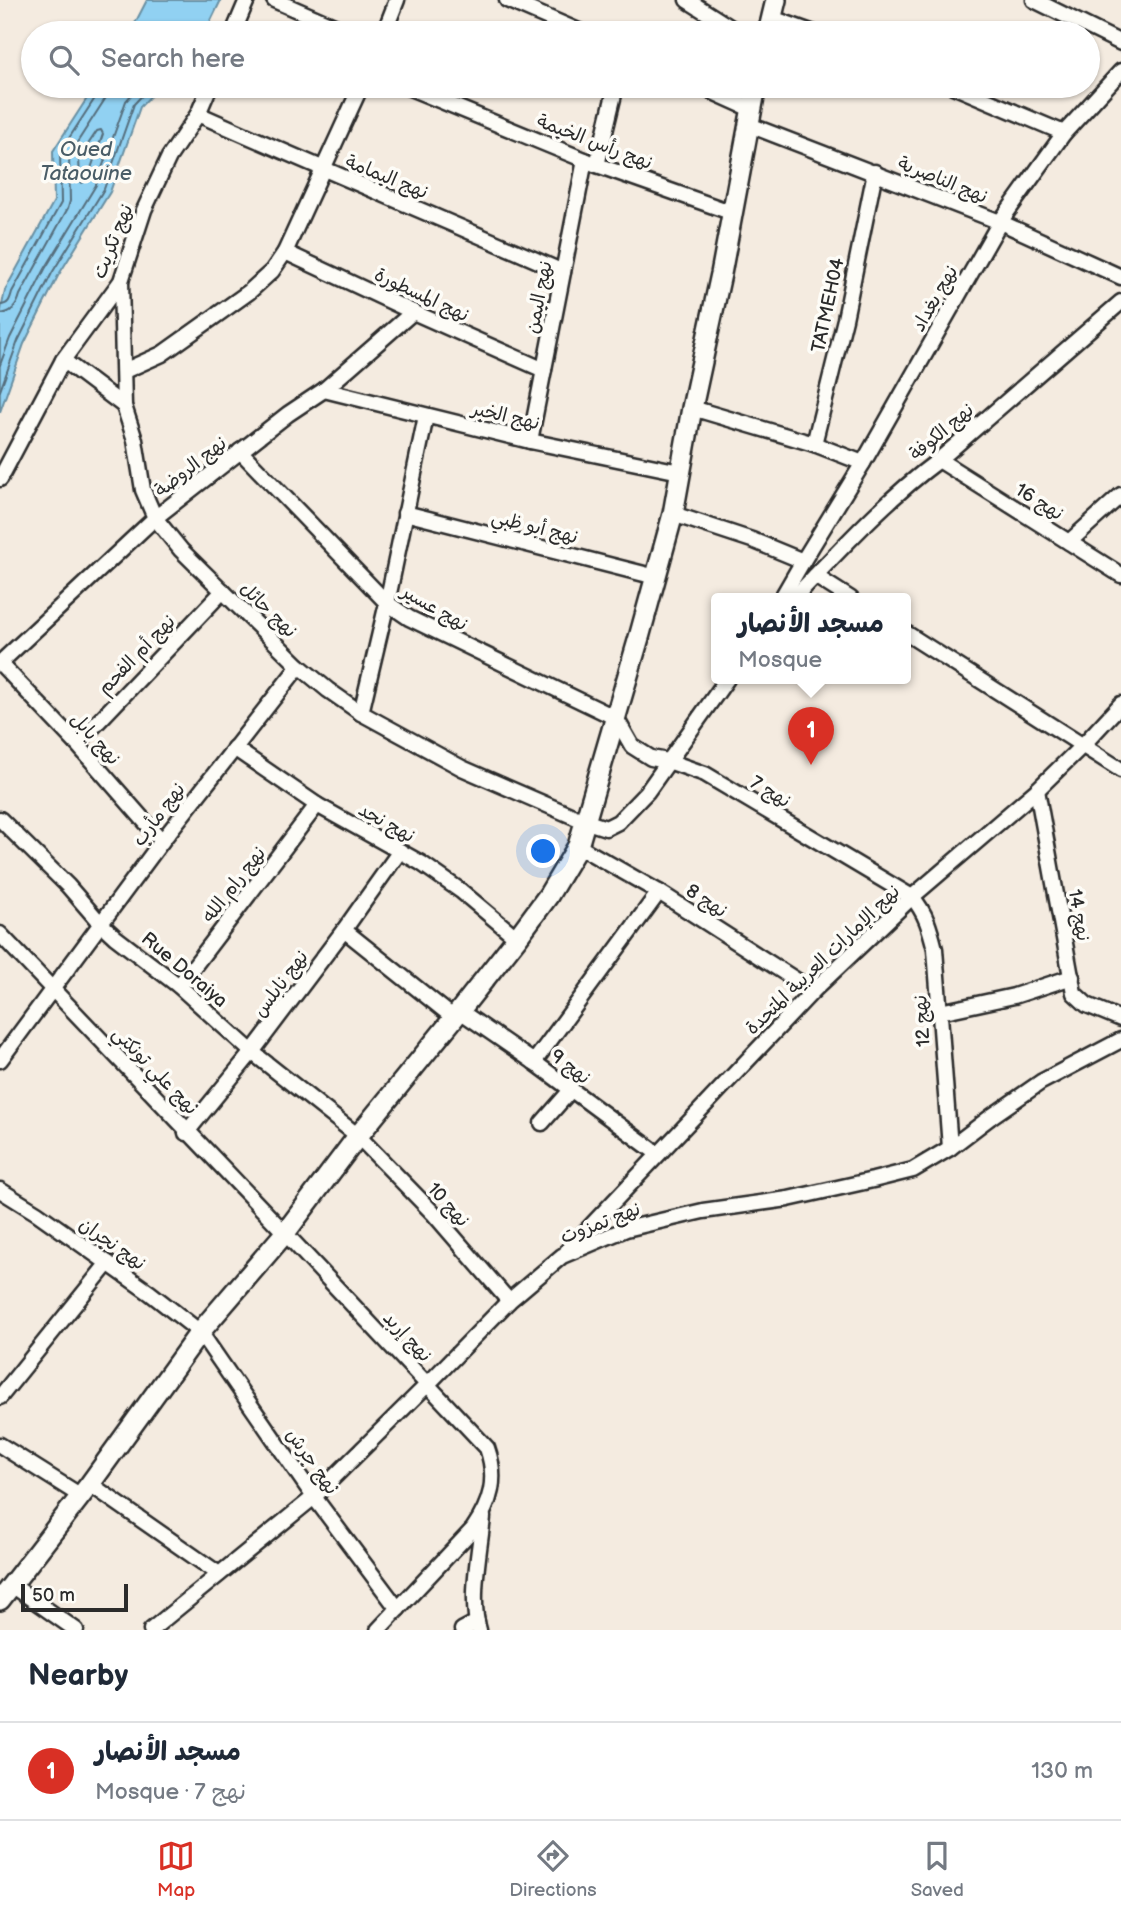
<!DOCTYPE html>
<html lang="en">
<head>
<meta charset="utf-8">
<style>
  body { margin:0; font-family:"Balsamiq Sans","Playpen Sans Arabic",sans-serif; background:#f6f6f7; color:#1f2937 }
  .scale { position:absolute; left:21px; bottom:18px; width:107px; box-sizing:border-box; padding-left:7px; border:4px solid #2b2b2b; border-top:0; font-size:19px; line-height:24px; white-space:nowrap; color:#2b2b2b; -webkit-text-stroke:5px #fdfcf7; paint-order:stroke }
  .you { position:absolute; left:544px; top:852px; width:24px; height:24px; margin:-18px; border:5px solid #fff; border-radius:50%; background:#1a73e8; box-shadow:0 0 0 10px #1a73e833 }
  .badge { display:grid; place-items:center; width:46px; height:46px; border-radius:50%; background:#d93025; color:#fff; font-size:23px; font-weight:700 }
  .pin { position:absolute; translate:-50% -58px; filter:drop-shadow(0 2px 4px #0008) }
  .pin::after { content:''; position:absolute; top:37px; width:24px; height:21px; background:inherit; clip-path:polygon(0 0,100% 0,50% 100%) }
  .popup { position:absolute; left:711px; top:593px; width:200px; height:91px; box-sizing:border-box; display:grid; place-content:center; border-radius:7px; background:#fff; filter:drop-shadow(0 2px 5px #0005); font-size:23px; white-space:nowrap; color:#747a83 }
  .popup b { font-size:26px; color:#1f2937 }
  .popup::after { content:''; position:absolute; left:50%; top:100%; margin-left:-14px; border:14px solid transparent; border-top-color:#fff }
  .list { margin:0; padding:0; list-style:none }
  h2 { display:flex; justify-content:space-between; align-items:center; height:91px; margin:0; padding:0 28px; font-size:30px }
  h2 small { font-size:23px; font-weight:400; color:#747a83 }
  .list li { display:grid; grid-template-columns:46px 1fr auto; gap:21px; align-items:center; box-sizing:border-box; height:98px; padding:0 28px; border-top:2px solid #e0e1e3 }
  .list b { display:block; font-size:26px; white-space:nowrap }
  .list p { margin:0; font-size:23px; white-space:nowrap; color:#747a83 }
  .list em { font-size:23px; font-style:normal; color:#747a83 }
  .icon { flex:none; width:38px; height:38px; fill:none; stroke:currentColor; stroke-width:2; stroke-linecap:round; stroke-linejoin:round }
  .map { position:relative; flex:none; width:1121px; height:1630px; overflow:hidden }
  .search { position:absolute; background:#fff; box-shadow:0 2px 5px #0004; left:21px; right:21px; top:21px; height:77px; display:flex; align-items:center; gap:18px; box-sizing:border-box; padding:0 24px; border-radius:38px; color:#747a83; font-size:26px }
  .sheet { height:189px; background:#fff }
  nav { display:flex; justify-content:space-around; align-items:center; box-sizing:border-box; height:98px; border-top:2px solid #e0e1e3; background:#fff; font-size:19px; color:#747a83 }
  nav a { display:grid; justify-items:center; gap:4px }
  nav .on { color:#d93025 }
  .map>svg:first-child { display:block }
</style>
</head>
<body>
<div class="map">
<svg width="1121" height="1630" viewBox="0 0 1121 1630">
  <rect width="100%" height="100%" fill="#f4ebe0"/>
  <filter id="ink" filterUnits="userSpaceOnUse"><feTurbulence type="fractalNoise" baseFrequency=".0143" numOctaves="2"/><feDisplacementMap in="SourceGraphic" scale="14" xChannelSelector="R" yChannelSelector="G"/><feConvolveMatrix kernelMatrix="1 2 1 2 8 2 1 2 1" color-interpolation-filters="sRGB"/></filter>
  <g filter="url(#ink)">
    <g fill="#91d1f2" stroke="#688fa2" stroke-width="2">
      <polygon points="147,0 221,0 205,33 130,33"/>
      <polygon points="95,86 160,86 140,107 110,192 58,276 24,344 0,412 0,315 5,290 54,201 53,151"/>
    </g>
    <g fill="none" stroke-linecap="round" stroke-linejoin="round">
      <g stroke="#546d7b" stroke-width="2">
        <polygon points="101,130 103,134 87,180 82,183 80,180 79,158 97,131"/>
        <path d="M0,305c9,0 10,-6 12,-13l49,-89 -1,-51 39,-60 1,-6"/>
        <path d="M0,314c12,-1 17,-8 20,-19l48,-87 2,-7 -1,-46 38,-59 2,-10"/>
        <polyline points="0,365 10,338 45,269 96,185 126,101 139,86"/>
        <polyline points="0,391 18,341 52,273 104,189 134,104 151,86"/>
      </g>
      <g stroke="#2b2b2b" stroke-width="19">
        <g id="street">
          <polyline points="274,0 350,33"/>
          <polyline points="507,0 583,33"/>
          <polyline points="687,0 739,33"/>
          <polyline points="1034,0 1121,43"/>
          <polyline points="772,18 814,33"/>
          <polyline points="233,33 247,0"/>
          <polyline points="384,33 397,0"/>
          <polyline points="405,86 597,165 733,213"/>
          <polyline points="700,86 751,109"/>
          <polyline points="953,86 1064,133"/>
          <path d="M198,114c121,54 243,104 365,158"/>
          <polyline points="747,124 1000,222 1121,277"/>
          <polyline points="597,165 616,86"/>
          <polyline points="285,252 413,312 544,370"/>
          <polyline points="121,281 124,406 135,440 143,490 155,518 181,550 299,666 328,690 361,713 462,768 584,821 606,828 618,822 647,792 727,679"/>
          <polyline points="63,360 124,406"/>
          <polyline points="124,371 162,354 249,292 272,271 285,252 361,86"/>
          <polyline points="324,390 530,441 680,472"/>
          <polyline points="692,408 814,444 863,463"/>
          <polyline points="530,441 585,160"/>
          <polyline points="814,444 845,319 875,172"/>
          <path d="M240,451l147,152 22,15 207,100 16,28 19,12 17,3 37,13 207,123c14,16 18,32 23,52l15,199"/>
          <polyline points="939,460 1121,575"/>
          <polyline points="0,479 63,360 121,281 144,210 169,157 198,114 210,86"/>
          <polyline points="405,513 656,577"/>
          <polyline points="673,514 752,540 803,561 781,599"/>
          <polyline points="1069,542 1121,495"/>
          <polyline points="803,561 863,463 1000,222 1064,133 1121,71"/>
          <polyline points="815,576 851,599"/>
          <path d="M793,599c46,-48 92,-99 146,-139l182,-158"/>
          <polyline points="906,633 1121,770"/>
          <polyline points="0,663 155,518 288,414 324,390 413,312"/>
          <polyline points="0,663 77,744 162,841"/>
          <polyline points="361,713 387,603 426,416"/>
          <polyline points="77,744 223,591"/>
          <polyline points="234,748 317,805 421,863 461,891 517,938"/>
          <polyline points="1037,790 1074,993 1087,1005 1121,1019"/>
          <polyline points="0,819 68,886 100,923 115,937 179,986 252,1052 358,1136 433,1213 509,1301"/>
          <polyline points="578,846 659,892 813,991"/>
          <polyline points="344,930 454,1018"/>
          <path d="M0,934l285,299 202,215c11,31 4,55 -14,81l-95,101"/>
          <polyline points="179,986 317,805"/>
          <polyline points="460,1011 534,1062 658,1154"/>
          <polyline points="940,1012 1014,996 1072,977"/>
          <polyline points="0,1060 162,841 299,666"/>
          <polyline points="534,1062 659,892"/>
          <polyline points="542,1123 571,1090"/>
          <polyline points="186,1133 252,1052 344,930 400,851"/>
          <polyline points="0,1190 37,1213 150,1293 200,1332 314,1497 398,1609"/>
          <polyline points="567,1251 813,991 912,897 1037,790 1083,745 1121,704"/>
          <polyline points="0,1397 108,1263"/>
          <polyline points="0,1445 81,1496"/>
          <polyline points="90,1484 219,1574"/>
          <polyline points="12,1585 76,1630"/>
          <polyline points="151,1630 314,1497 427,1385 509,1301 562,1256 626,1229 703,1211 788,1199 873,1180 913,1170 950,1148 992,1116 1041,1082 1121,1040"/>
          <polyline points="462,1630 477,1622"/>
          <path d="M479,1630c-10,-30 1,-81 4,-113"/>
        </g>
      </g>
      <g stroke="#2b2b2b" stroke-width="24">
        <g id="secondary">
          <polyline points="768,33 776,0"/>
          <polyline points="0,1600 90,1484 200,1332 285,1233 358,1136 454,1018 517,938 548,896 578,846 640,634 673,514 692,408 721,274 756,86"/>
        </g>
      </g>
      <use href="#street" stroke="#fdfcf7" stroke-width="14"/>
      <use href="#secondary" stroke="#fdfcf7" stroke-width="19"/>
    </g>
  </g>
  <g text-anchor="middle" stroke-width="7" stroke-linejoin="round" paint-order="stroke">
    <g font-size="19" fill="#2b2b2b" stroke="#fdfcf7">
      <text transform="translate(595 141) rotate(21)" y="7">نهج رأس الخيمة</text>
      <text transform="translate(387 176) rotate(22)" y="7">نهج اليمامة</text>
      <text transform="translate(943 179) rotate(22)" y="7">نهج الناصرية</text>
      <text transform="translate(112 241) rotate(-68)" y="7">نهج تكريت</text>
      <text transform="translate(422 294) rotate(25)" y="7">نهج المسطورة</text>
      <text transform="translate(538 297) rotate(-79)" y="7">نهج اليمن</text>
      <text transform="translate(934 298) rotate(-60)" y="7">نهج بغداد</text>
      <text transform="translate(827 305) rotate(-78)" y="7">TATMEH04</text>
      <text transform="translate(506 415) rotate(13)" y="7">نهج الخبر</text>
      <text transform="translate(941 431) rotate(-40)" y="7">نهج الكوفة</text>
      <text transform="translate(190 466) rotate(-38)" y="7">نهج الروضة</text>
      <text transform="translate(1040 501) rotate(32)" y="7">نهج 16</text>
      <text transform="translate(535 526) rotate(14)" y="7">نهج أبو ظبي</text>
      <text transform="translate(435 607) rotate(30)" y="7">نهج عسير</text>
      <text transform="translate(269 609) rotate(44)" y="7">نهج حائل</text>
      <text transform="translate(136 654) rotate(-46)" y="7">نهج أم الفحم</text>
      <text transform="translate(96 738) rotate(48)" y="7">نهج بابل</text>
      <text transform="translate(771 791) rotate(31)" y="7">نهج 7</text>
      <text transform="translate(158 814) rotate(-53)" y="7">نهج مأرب</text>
      <text transform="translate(387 822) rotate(29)" y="7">نهج نجد</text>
      <text transform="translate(233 884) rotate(-52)" y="7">نهج رام الله</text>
      <text transform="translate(707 900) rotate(33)" y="7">نهج 8</text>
      <text transform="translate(1080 915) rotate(80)" y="7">نهج 14</text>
      <text transform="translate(822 959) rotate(-44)" y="7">نهج الإمارات العربية المتحدة</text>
      <text transform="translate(185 969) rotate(40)" y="7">Rue Doraiya</text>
      <text transform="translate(280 983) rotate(-53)" y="7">نهج نابلس</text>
      <text transform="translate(921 1021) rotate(-94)" y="7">نهج 12</text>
      <text transform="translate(571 1066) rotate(37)" y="7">نهج 9</text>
      <text transform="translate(156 1070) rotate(46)" y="7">نهج علي تونكتي</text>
      <text transform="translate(449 1204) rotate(48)" y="7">نهج 10</text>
      <text transform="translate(600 1222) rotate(-21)" y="7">نهج تمزوت</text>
      <text transform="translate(113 1243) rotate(35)" y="7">نهج نجران</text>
      <text transform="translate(408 1336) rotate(47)" y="7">نهج إربد</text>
      <text transform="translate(313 1461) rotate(55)" y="7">نهج جرش</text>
    </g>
    <g font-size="21" font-style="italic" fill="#4a5d67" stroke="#fdfcf7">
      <text x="86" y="156">Oued<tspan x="86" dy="24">Tataouine</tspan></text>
    </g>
  </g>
</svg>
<div class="scale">50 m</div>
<div class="you"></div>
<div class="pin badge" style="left:811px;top:765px">1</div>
<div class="popup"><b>مسجد الأنصار</b>Mosque</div>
<div class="search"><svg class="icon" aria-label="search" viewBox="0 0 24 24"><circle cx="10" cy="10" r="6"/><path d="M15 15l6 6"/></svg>Search here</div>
</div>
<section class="sheet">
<h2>Nearby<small></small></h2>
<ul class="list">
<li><span class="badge">1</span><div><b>مسجد الأنصار</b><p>Mosque · نهج 7</p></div><em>130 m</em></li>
</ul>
</section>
<nav>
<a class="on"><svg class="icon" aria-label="map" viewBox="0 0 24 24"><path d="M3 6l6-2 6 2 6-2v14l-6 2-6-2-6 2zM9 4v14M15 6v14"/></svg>Map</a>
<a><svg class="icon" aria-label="directions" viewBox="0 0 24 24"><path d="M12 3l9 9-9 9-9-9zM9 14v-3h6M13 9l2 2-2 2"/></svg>Directions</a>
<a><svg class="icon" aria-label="saved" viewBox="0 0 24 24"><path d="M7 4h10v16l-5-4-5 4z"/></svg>Saved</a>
</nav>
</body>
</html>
